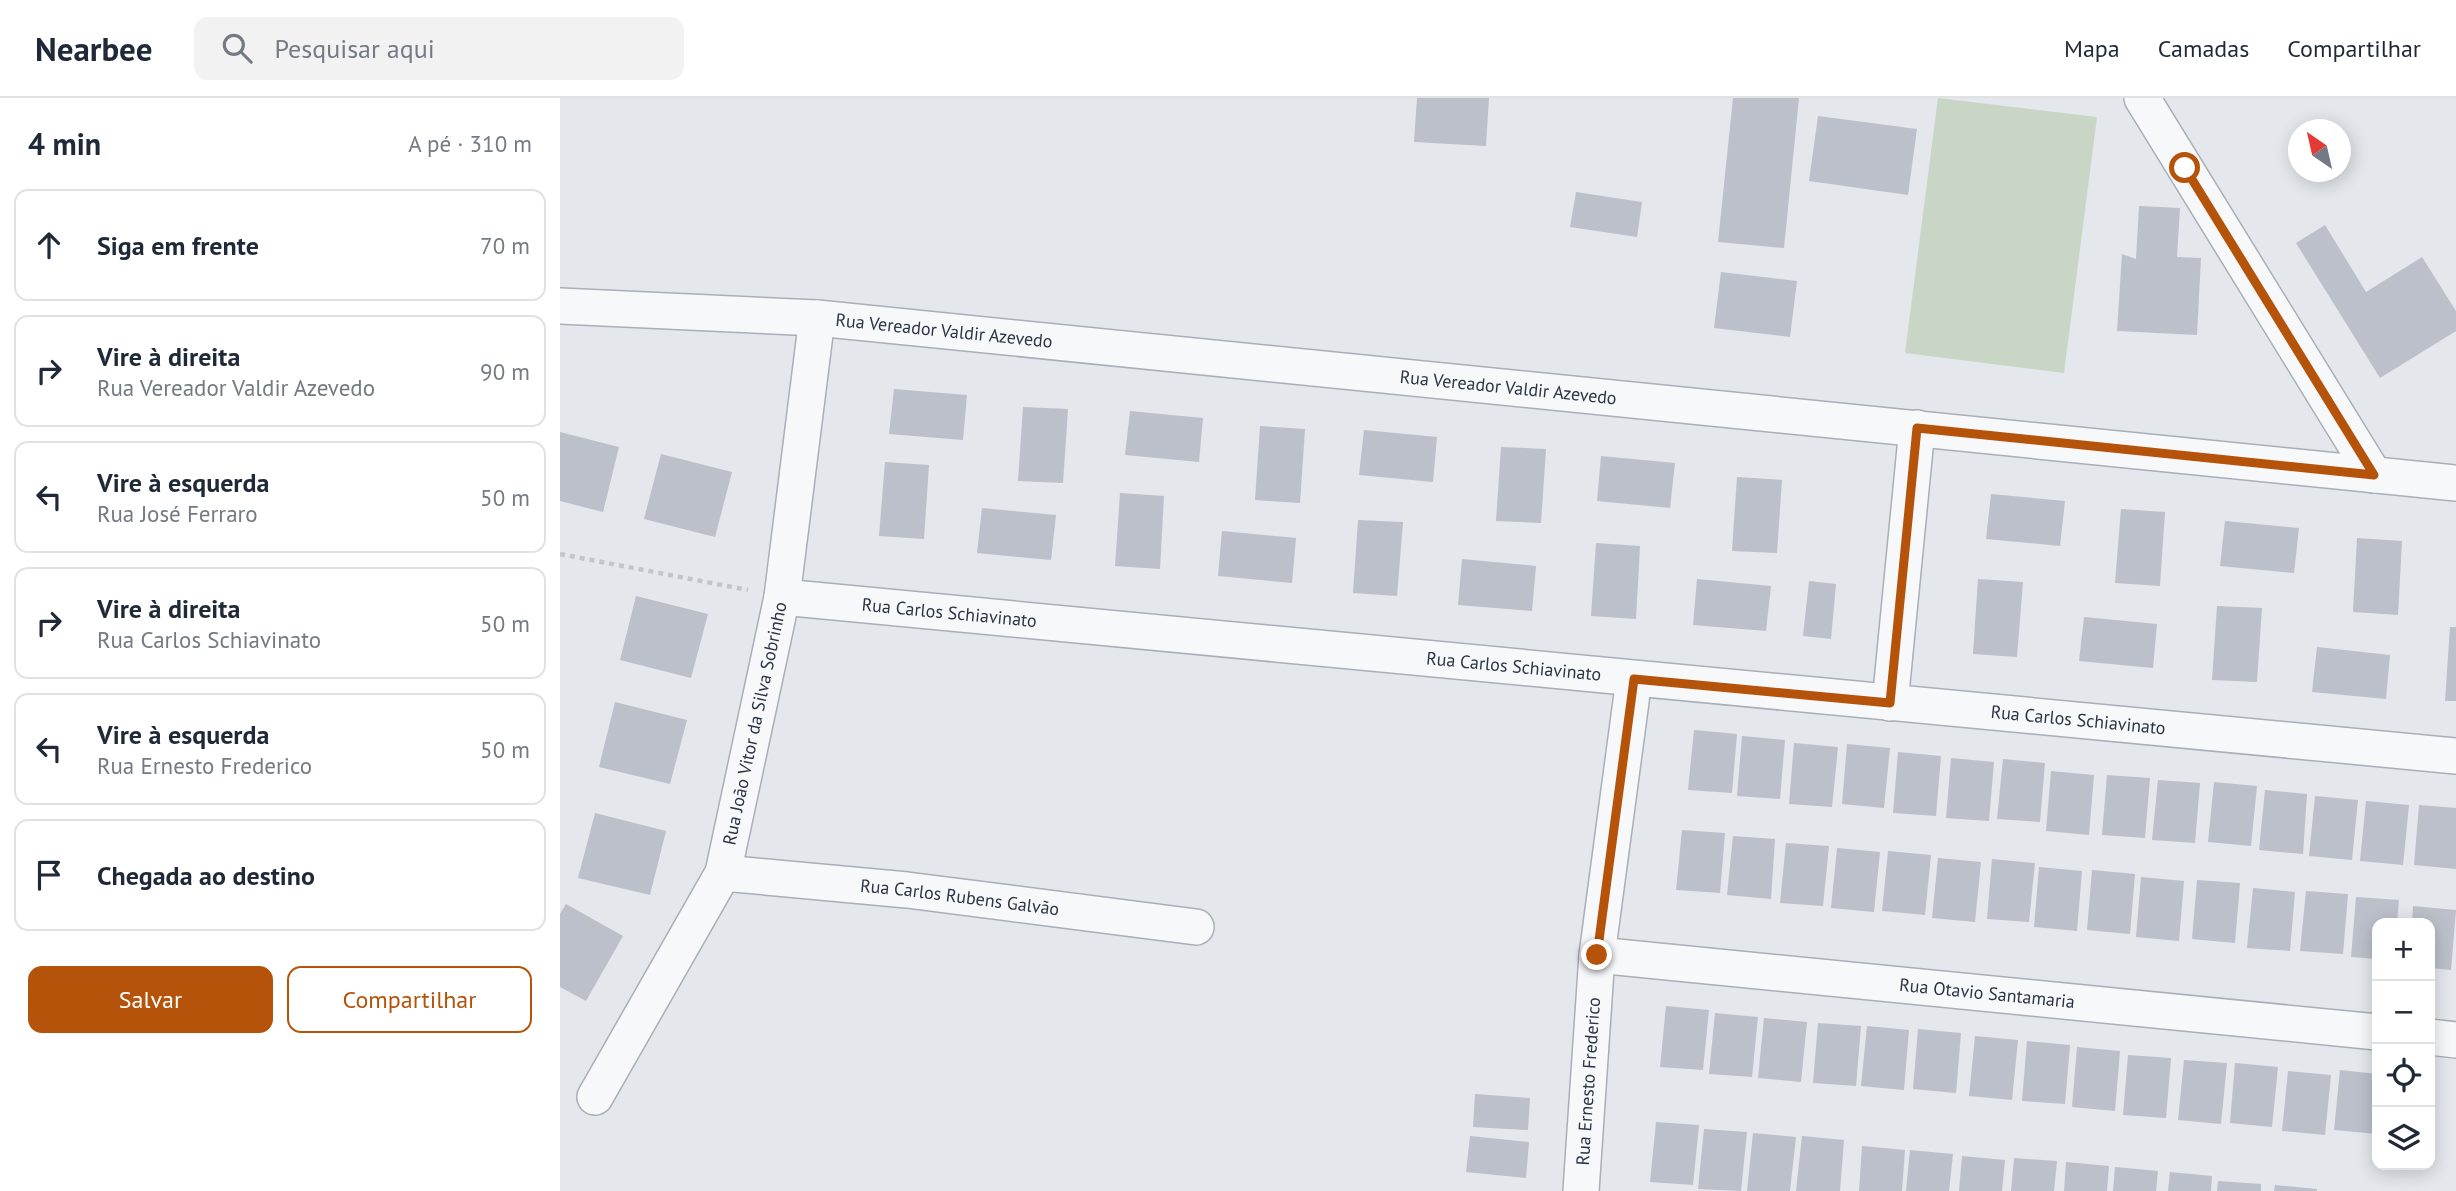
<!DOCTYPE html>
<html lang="pt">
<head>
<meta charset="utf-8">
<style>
  body { margin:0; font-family:"PT Sans",sans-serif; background:#f2f2f3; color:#1f2937 }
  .controls { position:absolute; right:21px; bottom:21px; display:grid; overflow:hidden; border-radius:14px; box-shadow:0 4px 18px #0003 }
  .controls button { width:63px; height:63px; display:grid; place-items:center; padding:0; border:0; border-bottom:2px solid #e0e1e3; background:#fff; color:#1f2937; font:35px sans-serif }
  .compass { position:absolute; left:1728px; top:21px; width:63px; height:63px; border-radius:50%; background:#fff; box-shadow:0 4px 18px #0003; rotate:326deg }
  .stop { position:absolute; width:21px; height:21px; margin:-16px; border:5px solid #b45309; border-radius:50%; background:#fff }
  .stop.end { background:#b45309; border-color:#fff; box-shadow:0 2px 7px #0008 }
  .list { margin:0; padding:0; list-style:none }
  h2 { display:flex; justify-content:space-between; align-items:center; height:91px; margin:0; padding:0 28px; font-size:30px }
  h2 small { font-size:23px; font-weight:400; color:#747a83 }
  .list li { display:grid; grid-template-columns:46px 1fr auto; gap:21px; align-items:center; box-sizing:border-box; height:112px; margin:0 14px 14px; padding:0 14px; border:2px solid #e0e1e3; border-radius:14px }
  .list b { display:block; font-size:26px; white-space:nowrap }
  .list p { margin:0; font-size:23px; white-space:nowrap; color:#747a83 }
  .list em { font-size:23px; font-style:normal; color:#747a83 }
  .actions { display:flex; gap:14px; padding:21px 28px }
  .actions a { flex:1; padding:16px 0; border:2px solid #b45309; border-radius:14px; text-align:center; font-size:24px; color:#b45309 }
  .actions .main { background:#b45309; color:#fff }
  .icon { flex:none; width:38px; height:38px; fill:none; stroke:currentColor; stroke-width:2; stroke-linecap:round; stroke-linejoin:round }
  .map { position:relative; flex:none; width:1896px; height:1093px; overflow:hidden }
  header { display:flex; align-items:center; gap:42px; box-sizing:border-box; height:98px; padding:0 35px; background:#fff; border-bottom:2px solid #e0e1e3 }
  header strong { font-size:33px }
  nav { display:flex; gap:38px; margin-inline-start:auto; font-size:24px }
  .search { width:490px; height:63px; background:#f2f2f3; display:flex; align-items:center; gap:18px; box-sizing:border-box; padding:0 24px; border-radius:14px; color:#747a83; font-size:26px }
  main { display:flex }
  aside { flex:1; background:#fff }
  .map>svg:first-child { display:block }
</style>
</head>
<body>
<header>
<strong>Nearbee</strong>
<div class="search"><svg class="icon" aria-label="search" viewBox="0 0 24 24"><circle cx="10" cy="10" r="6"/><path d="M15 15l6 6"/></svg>Pesquisar aqui</div>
<nav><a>Mapa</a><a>Camadas</a><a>Compartilhar</a></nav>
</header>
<main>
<aside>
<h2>4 min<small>A pé · 310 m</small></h2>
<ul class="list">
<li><svg class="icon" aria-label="ahead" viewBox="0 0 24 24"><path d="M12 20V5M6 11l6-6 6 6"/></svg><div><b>Siga em frente</b></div><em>70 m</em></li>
<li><svg class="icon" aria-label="right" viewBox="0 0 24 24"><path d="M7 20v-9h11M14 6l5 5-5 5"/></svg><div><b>Vire à direita</b><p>Rua Vereador Valdir Azevedo</p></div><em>90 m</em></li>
<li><svg class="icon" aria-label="left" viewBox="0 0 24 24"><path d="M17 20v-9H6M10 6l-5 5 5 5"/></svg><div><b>Vire à esquerda</b><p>Rua José Ferraro</p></div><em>50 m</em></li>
<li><svg class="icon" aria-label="right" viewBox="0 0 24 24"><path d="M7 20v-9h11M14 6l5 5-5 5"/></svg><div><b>Vire à direita</b><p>Rua Carlos Schiavinato</p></div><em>50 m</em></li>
<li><svg class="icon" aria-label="left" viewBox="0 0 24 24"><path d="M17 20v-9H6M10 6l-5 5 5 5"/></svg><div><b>Vire à esquerda</b><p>Rua Ernesto Frederico</p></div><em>50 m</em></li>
<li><svg class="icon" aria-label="arrive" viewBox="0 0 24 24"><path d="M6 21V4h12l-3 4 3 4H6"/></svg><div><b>Chegada ao destino</b></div></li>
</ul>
<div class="actions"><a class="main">Salvar</a><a>Compartilhar</a></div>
</aside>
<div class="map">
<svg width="1896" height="1093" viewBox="0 0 1896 1093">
  <rect width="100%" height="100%" fill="#e4e7ec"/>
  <polygon fill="#c9d6c5" points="1378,0 1537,19 1504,275 1345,255"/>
  <g fill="#bbc0ca">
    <polygon points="857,0 929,0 926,48 854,44"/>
    <polygon points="1173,0 1239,0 1224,150 1158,144"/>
    <polygon points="1258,18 1357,31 1348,97 1249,83"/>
    <polygon points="1016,94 1082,104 1077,139 1010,129"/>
    <polygon points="1579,108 1620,110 1617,159 1641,160 1637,237 1557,233 1562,156 1576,161"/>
    <polygon points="1765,127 1806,194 1862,159 1896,213 1896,233 1820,280 1736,145"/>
    <polygon points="1161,174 1237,183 1230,239 1154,230"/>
    <polygon points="334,291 407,297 403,342 329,336"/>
    <polygon points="463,309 508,311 503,385 458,383"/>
    <polygon points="570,313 643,320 639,364 565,357"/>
    <polygon points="700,328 745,331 740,405 695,402"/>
    <polygon points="804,332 877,339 873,384 799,377"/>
    <polygon points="0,334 59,349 43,414 0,403"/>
    <polygon points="941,349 986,351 981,425 936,423"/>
    <polygon points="101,356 172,374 155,439 84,421"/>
    <polygon points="1041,358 1115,365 1110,410 1037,403"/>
    <polygon points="325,364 369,367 364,441 319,438"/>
    <polygon points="1177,379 1222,382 1217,455 1172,453"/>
    <polygon points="560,395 604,398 600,471 555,468"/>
    <polygon points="1431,396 1505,403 1500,448 1426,441"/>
    <polygon points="422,410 496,417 491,462 417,455"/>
    <polygon points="1561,411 1605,414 1600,488 1555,485"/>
    <polygon points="798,422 843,424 837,498 793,495"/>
    <polygon points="1665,423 1739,430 1734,475 1660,468"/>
    <polygon points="662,433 736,440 732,485 658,478"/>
    <polygon points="1797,440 1842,443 1838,517 1793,514"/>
    <polygon points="1036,445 1080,448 1076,521 1031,518"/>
    <polygon points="902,461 976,468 972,513 898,507"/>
    <polygon points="1137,481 1211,488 1206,533 1133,527"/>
    <polygon points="1418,481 1463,484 1457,559 1413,556"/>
    <polygon points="1249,483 1276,486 1271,541 1243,538"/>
    <polygon points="76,498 148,516 131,580 60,562"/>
    <polygon points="1657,508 1702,510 1697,584 1652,582"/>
    <polygon points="1524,519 1597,526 1593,570 1519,563"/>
    <polygon points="1890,529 1896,529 1896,603 1885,603"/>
    <polygon points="1757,549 1830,557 1826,601 1752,594"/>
    <polygon points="55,604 127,622 110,686 39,669"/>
    <polygon points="1134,632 1177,636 1172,695 1128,692"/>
    <polygon points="1182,638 1225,642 1220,701 1177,698"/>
    <polygon points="1234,645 1278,649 1272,709 1229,706"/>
    <polygon points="1287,646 1330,650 1324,710 1282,706"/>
    <polygon points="1338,654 1381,658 1376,718 1333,715"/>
    <polygon points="1391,660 1434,664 1429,723 1386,720"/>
    <polygon points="1443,661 1485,665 1480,724 1437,721"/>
    <polygon points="1491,673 1534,677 1529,737 1486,733"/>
    <polygon points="1547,677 1590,680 1585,740 1542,737"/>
    <polygon points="1598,682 1640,685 1635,745 1592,742"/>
    <polygon points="1654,684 1697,688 1691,748 1648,744"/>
    <polygon points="1705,692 1747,696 1743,756 1699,752"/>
    <polygon points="1755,698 1798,702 1792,762 1749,758"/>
    <polygon points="1806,703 1849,707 1843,767 1800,763"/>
    <polygon points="1859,707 1896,710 1896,771 1854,767"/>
    <polygon points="35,715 106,733 90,797 18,780"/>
    <polygon points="1122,732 1165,735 1160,795 1116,792"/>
    <polygon points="1173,738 1215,741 1211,801 1167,797"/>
    <polygon points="1226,745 1269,748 1263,808 1220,805"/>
    <polygon points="1277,750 1320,754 1314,814 1271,810"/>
    <polygon points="1328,753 1371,757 1365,817 1322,813"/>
    <polygon points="1378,760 1421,764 1415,824 1372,820"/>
    <polygon points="1432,761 1475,765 1469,824 1427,821"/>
    <polygon points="1479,769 1522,773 1517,833 1474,829"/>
    <polygon points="1532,772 1575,776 1570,836 1527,832"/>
    <polygon points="1581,779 1624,783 1619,843 1576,839"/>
    <polygon points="1637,782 1680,785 1675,845 1632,841"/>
    <polygon points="1693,790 1735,794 1730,853 1687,850"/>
    <polygon points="1746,793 1788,796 1783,856 1740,853"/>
    <polygon points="1796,799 1839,802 1837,825 1817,825 1817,861 1791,859"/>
    <polygon points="6,806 63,838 26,903 0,889 0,816"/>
    <polygon points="1853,808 1896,812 1891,872 1870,870 1870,825 1852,825"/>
    <polygon points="1106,908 1149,912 1143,972 1100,969"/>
    <polygon points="1155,915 1198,919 1192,979 1149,976"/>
    <polygon points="1204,920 1247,924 1241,984 1198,980"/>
    <polygon points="1258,925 1301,928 1296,988 1253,985"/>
    <polygon points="1307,928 1349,932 1344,992 1301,988"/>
    <polygon points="1358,931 1401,935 1396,995 1353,991"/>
    <polygon points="1415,938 1458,942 1452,1002 1409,998"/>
    <polygon points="1467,943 1510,947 1505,1006 1462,1003"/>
    <polygon points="1517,949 1560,953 1555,1013 1512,1009"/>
    <polygon points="1568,957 1611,960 1606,1020 1563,1017"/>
    <polygon points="1624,962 1667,965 1661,1026 1618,1022"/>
    <polygon points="1675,965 1718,969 1712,1029 1670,1025"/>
    <polygon points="1780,972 1817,976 1817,1036 1774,1032"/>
    <polygon points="1728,973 1771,977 1765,1037 1722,1033"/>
    <polygon points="915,996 970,1000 968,1032 913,1029"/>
    <polygon points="1096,1024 1139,1027 1133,1087 1090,1084"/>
    <polygon points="1144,1031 1187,1034 1181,1093 1138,1091"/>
    <polygon points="1193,1035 1236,1039 1230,1093 1187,1093"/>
    <polygon points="910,1038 969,1044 966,1080 906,1074"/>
    <polygon points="1242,1038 1284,1042 1280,1093 1236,1093"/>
    <polygon points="1302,1048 1345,1052 1342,1093 1299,1093"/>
    <polygon points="1350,1052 1393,1056 1389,1093 1346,1093"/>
    <polygon points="1402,1058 1445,1062 1442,1093 1399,1093"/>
    <polygon points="1454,1060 1497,1063 1494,1093 1451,1093"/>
    <polygon points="1506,1064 1549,1068 1547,1093 1504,1093"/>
    <polygon points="1555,1069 1598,1073 1596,1093 1553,1093"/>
    <polygon points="1610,1074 1652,1078 1651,1093 1608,1093"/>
    <polygon points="1658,1083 1701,1086 1701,1093 1657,1093"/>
    <polygon points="1715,1087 1757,1091 1757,1093 1714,1093"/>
  </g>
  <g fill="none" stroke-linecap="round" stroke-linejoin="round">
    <g stroke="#a9aeb7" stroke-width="38">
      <g id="minor">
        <polyline points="1582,0 1814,377"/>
        <path id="s1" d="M0,208l257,12 1639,165"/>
        <path id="s2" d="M222,499l1674,159"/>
        <polyline points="1330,605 1357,330"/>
        <path id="s3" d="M163,775l184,17 289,37"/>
        <path id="s4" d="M1037,857l780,77"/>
        <polyline points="1870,939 1896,942"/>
        <path id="s5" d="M35,999l128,-224 59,-276 35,-279"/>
        <path id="s6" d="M1021,1093l16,-236 37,-276"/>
      </g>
    </g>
    <polyline stroke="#c2c5cb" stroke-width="4.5" stroke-dasharray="5 5" stroke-linecap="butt" points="0,456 188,492"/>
    <use href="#minor" stroke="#f7f8fa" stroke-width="35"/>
  </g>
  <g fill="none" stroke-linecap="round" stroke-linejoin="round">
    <polyline stroke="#b45309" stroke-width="9" points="1037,857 1074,581 1330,605 1357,330 1814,377 1625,70"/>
  </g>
  <g text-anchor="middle" stroke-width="5" stroke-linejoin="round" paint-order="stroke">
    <g font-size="18" fill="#2b3445" stroke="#f4f6f9">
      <text dy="6" stroke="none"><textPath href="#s1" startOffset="385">Rua Vereador Valdir Azevedo</textPath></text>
      <text dy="6" stroke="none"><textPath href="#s1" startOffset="952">Rua Vereador Valdir Azevedo</textPath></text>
      <text dy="6" stroke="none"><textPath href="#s2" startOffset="168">Rua Carlos Schiavinato</textPath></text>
      <text dy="6" stroke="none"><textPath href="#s2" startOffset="735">Rua Carlos Schiavinato</textPath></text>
      <text dy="6" stroke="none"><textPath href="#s2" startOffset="1302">Rua Carlos Schiavinato</textPath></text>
      <text dy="6" stroke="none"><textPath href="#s5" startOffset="411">Rua João Vitor da Silva Sobrinho</textPath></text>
      <text dy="6" stroke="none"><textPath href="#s3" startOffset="238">Rua Carlos Rubens Galvão</textPath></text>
      <text dy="6" stroke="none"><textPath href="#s4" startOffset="392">Rua Otavio Santamaria</textPath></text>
      <text dy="6" stroke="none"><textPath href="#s6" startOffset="110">Rua Ernesto Frederico</textPath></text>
    </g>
  </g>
</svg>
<div class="controls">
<button>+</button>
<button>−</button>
<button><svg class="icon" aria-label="locate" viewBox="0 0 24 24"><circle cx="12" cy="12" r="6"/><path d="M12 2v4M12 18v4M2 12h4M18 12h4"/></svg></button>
<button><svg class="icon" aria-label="layers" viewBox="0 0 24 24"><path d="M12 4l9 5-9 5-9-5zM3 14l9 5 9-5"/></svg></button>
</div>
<svg class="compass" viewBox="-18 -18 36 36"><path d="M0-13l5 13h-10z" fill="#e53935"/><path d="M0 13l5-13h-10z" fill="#747a83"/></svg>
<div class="stop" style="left:1625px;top:70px"></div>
<div class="stop end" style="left:1037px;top:857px"></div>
</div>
</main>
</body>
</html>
